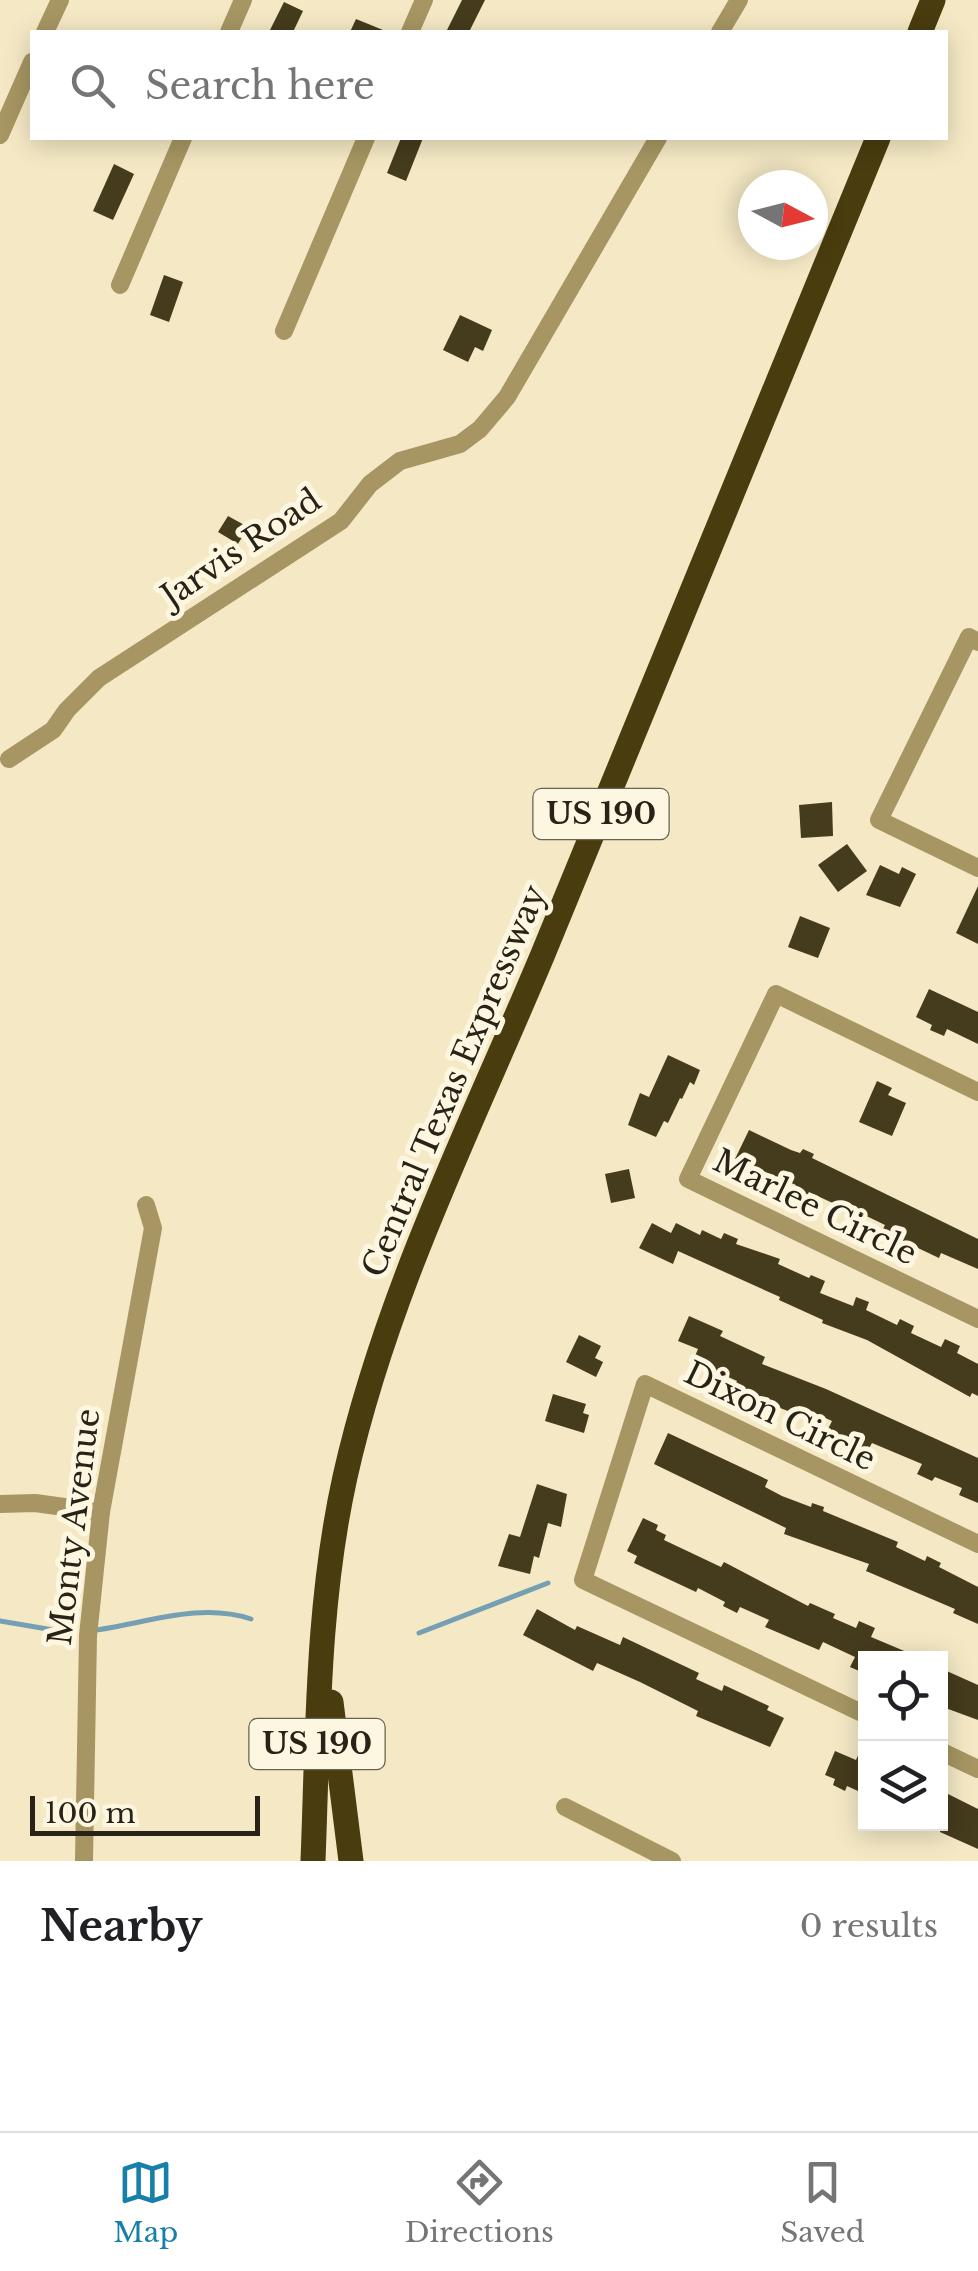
<!DOCTYPE html>
<html lang="en">
<head>
<meta charset="utf-8">
<style>
  body { margin:0; font-family:"Libre Baskerville",serif; background:#f6f6f6; color:#202124 }
  .controls { position:absolute; right:30px; bottom:30px; display:grid; overflow:hidden; border-radius:0px; box-shadow:0 5px 25px #0003 }
  .controls button { width:90px; height:90px; display:grid; place-items:center; padding:0; border:0; border-bottom:2px solid #e0e0e0; background:#fff; color:#202124; font:50px sans-serif }
  .compass { position:absolute; left:738px; top:170px; width:90px; height:90px; border-radius:50%; background:#fff; box-shadow:0 5px 25px #0003; rotate:97deg }
  .scale { position:absolute; left:30px; bottom:25px; width:230px; box-sizing:border-box; padding-left:10px; border:5px solid #272316; border-top:0; font-size:28px; line-height:35px; white-space:nowrap; color:#272316; -webkit-text-stroke:8px #fdf6e1; paint-order:stroke }
  .list { margin:0; padding:0; list-style:none }
  h2 { display:flex; justify-content:space-between; align-items:center; height:130px; margin:0; padding:0 40px; font-size:42px }
  h2 small { font-size:32px; font-weight:400; color:#757577 }
  .icon { flex:none; width:55px; height:55px; fill:none; stroke:currentColor; stroke-width:2; stroke-linecap:round; stroke-linejoin:round }
  .map { position:relative; flex:none; width:978px; height:1861px; overflow:hidden }
  .search { position:absolute; background:#fff; box-shadow:0 5px 25px #0003; left:30px; right:30px; top:30px; height:110px; display:flex; align-items:center; gap:25px; box-sizing:border-box; padding:0 35px; border-radius:0px; color:#757577; font-size:38px }
  .sheet { height:270px; background:#fff }
  nav { display:flex; justify-content:space-around; align-items:center; box-sizing:border-box; height:140px; border-top:2px solid #e0e0e0; background:#fff; font-size:28px; color:#757577 }
  nav a { display:grid; justify-items:center; gap:5px }
  nav .on { color:#177fa9 }
  .map>svg:first-child { display:block }
</style>
</head>
<body>
<div class="map">
<svg width="978" height="1861" viewBox="0 0 978 1861">
  <rect width="100%" height="100%" fill="#f5e9c5"/>
  <g fill="none" stroke-linecap="round" stroke-linejoin="round">
    <g stroke="#75a0b3" stroke-width="5">
      <polyline points="0,1621 71,1633"/>
      <path d="M96,1630c51,-7 104,-28 155,-11"/>
      <polyline points="419,1633 548,1583"/>
    </g>
  </g>
  <g fill="#453b1d">
    <polygon points="462,0 485,0 469,32 446,32"/>
    <polygon points="284,2 303,11 293,32 269,32"/>
    <polygon points="356,19 388,32 350,32"/>
    <polygon points="401,138 423,138 406,181 387,173"/>
    <polygon points="114,164 134,174 113,220 93,211"/>
    <polygon points="164,275 183,282 169,322 150,315"/>
    <polygon points="460,315 492,330 483,351 475,347 468,362 443,350"/>
    <polygon points="228,516 248,527 238,544 218,532"/>
    <polygon points="832,802 833,836 801,838 799,805"/>
    <polygon points="847,844 867,871 838,892 818,865"/>
    <polygon points="880,865 899,874 902,867 916,874 900,907 866,895"/>
    <polygon points="978,886 978,944 956,933"/>
    <polygon points="800,916 830,928 818,958 788,947"/>
    <polygon points="929,989 978,1012 978,1044 947,1029 944,1036 930,1030 932,1025 916,1017"/>
    <polygon points="668,1055 700,1070 694,1085 690,1082 682,1099 680,1098 668,1123 664,1121 656,1137 628,1125 640,1093 649,1097"/>
    <polygon points="877,1081 892,1088 888,1095 906,1103 892,1136 859,1122"/>
    <polygon points="749,1130 791,1150 800,1153 803,1149 814,1154 812,1158 978,1239 978,1269 941,1253 939,1258 882,1231 885,1225 854,1210 851,1216 837,1210 839,1206 809,1192 807,1195 794,1189 796,1185 735,1159"/>
    <polygon points="629,1169 635,1198 611,1203 605,1174"/>
    <polygon points="652,1223 671,1233 676,1223 700,1235 702,1230 721,1239 724,1233 738,1239 736,1244 780,1259 778,1264 809,1278 811,1275 825,1281 820,1293 853,1306 856,1297 869,1302 866,1310 897,1325 900,1319 914,1326 911,1333 941,1347 945,1339 960,1346 957,1353 978,1364 978,1396 972,1393 970,1397 867,1340 822,1323 823,1320 779,1300 780,1297 678,1251 673,1264 639,1248"/>
    <polygon points="689,1316 723,1331 720,1336 765,1357 762,1364 826,1389 978,1458 978,1503 959,1495 962,1488 935,1477 932,1481 917,1474 922,1464 872,1443 868,1450 827,1431 832,1421 799,1406 796,1414 764,1402 735,1386 737,1381 693,1361 698,1349 678,1341"/>
    <polygon points="579,1335 601,1346 595,1358 603,1362 596,1377 566,1362"/>
    <polygon points="553,1394 586,1404 583,1413 589,1415 584,1433 545,1421"/>
    <polygon points="668,1433 768,1480 765,1487 782,1496 811,1507 812,1503 824,1507 823,1511 898,1542 896,1547 925,1561 927,1556 941,1563 939,1567 978,1587 978,1624 953,1613 955,1609 866,1571 869,1564 784,1534 786,1528 654,1464"/>
    <polygon points="537,1484 567,1494 561,1527 548,1523 539,1558 534,1556 530,1574 498,1566 509,1534 520,1537"/>
    <polygon points="643,1518 658,1525 656,1530 666,1535 664,1540 721,1567 724,1562 808,1606 810,1603 835,1614 833,1618 856,1628 859,1621 875,1628 871,1637 921,1658 866,1658 866,1674 850,1667 855,1657 823,1642 819,1650 765,1627 769,1620 740,1607 737,1613 723,1606 725,1602 698,1588 696,1592 634,1563 637,1556 627,1551"/>
    <polygon points="537,1609 575,1630 577,1626 620,1645 623,1637 699,1673 696,1679 722,1691 724,1685 769,1706 767,1710 784,1718 770,1747 696,1716 698,1711 640,1682 597,1663 593,1671 523,1635"/>
    <polygon points="940,1668 978,1685 978,1720 940,1706"/>
    <polygon points="866,1738 866,1774 858,1791 847,1786 845,1791 833,1785 835,1779 825,1775 835,1751 856,1760"/>
    <polygon points="940,1790 978,1809 978,1849 940,1832"/>
  </g>
  <g fill="none" stroke-linecap="round" stroke-linejoin="round">
    <g stroke="#a79663" stroke-width="18">
      <polyline points="45,32 60,0"/>
      <polyline points="229,32 243,0"/>
      <polyline points="410,32 424,0"/>
      <polyline points="720,32 739,0"/>
      <polyline points="0,135 32,62"/>
      <polyline points="120,285 183,138"/>
      <polyline points="284,331 366,138"/>
      <polyline points="978,642 969,637 879,820 978,868"/>
      <polyline points="9,759 53,730 67,710 99,678 341,521 370,484 400,461 460,444 480,429 507,397 658,138"/>
      <polyline points="978,1092 776,994 688,1179 978,1319"/>
      <polyline points="0,1504 35,1503 101,1512"/>
      <polyline points="866,1715 583,1580 645,1384 978,1544"/>
      <polyline points="940,1751 978,1769"/>
      <polyline points="565,1807 672,1861"/>
      <polyline points="84,1861 88,1636 101,1512 153,1228 146,1205"/>
    </g>
    <g stroke="#493c0f" stroke-width="25">
      <polyline points="920,32 933,0"/>
      <polyline points="331,1702 351,1861"/>
      <path d="M313,1861c5,-128 4,-258 32,-384 41,-183 126,-351 198,-523 113,-272 225,-544 335,-816"/>
    </g>
  </g>
  <g text-anchor="middle" stroke-width="10" stroke-linejoin="round" paint-order="stroke">
    <g fill="#fdf6e1" stroke="#676253" stroke-width="2.5">
      <rect x="533.5" y="789" width="135" height="50" rx="8"/>
      <rect x="249.5" y="1719" width="135" height="50" rx="8"/>
    </g>
    <g font-size="30" font-weight="bold" fill="#272316">
      <text x="601" y="824">US 190</text>
      <text x="317" y="1754">US 190</text>
    </g>
    <g font-size="32" fill="#272316" stroke="#fdf6e1">
      <text transform="translate(241 548) rotate(-34)" y="11">Jarvis Road</text>
      <text transform="translate(454 1081) rotate(-67)" y="11">Central Texas Expressway</text>
      <text transform="translate(815 1207) rotate(26)" y="11">Marlee Circle</text>
      <text transform="translate(780 1416) rotate(26)" y="11">Dixon Circle</text>
      <text transform="translate(74 1527) rotate(-83)" y="11">Monty Avenue</text>
    </g>
  </g>
</svg>
<div class="controls">
<button><svg class="icon" aria-label="locate" viewBox="0 0 24 24"><circle cx="12" cy="12" r="6"/><path d="M12 2v4M12 18v4M2 12h4M18 12h4"/></svg></button>
<button><svg class="icon" aria-label="layers" viewBox="0 0 24 24"><path d="M12 4l9 5-9 5-9-5zM3 14l9 5 9-5"/></svg></button>
</div>
<svg class="compass" viewBox="-18 -18 36 36"><path d="M0-13l5 13h-10z" fill="#e53935"/><path d="M0 13l5-13h-10z" fill="#757577"/></svg>
<div class="scale">100 m</div>
<div class="search"><svg class="icon" aria-label="search" viewBox="0 0 24 24"><circle cx="10" cy="10" r="6"/><path d="M15 15l6 6"/></svg>Search here</div>
</div>
<section class="sheet">
<h2>Nearby<small>0 results</small></h2>
<ul class="list">
</ul>
</section>
<nav>
<a class="on"><svg class="icon" aria-label="map" viewBox="0 0 24 24"><path d="M3 6l6-2 6 2 6-2v14l-6 2-6-2-6 2zM9 4v14M15 6v14"/></svg>Map</a>
<a><svg class="icon" aria-label="directions" viewBox="0 0 24 24"><path d="M12 3l9 9-9 9-9-9zM9 14v-3h6M13 9l2 2-2 2"/></svg>Directions</a>
<a><svg class="icon" aria-label="saved" viewBox="0 0 24 24"><path d="M7 4h10v16l-5-4-5 4z"/></svg>Saved</a>
</nav>
</body>
</html>
